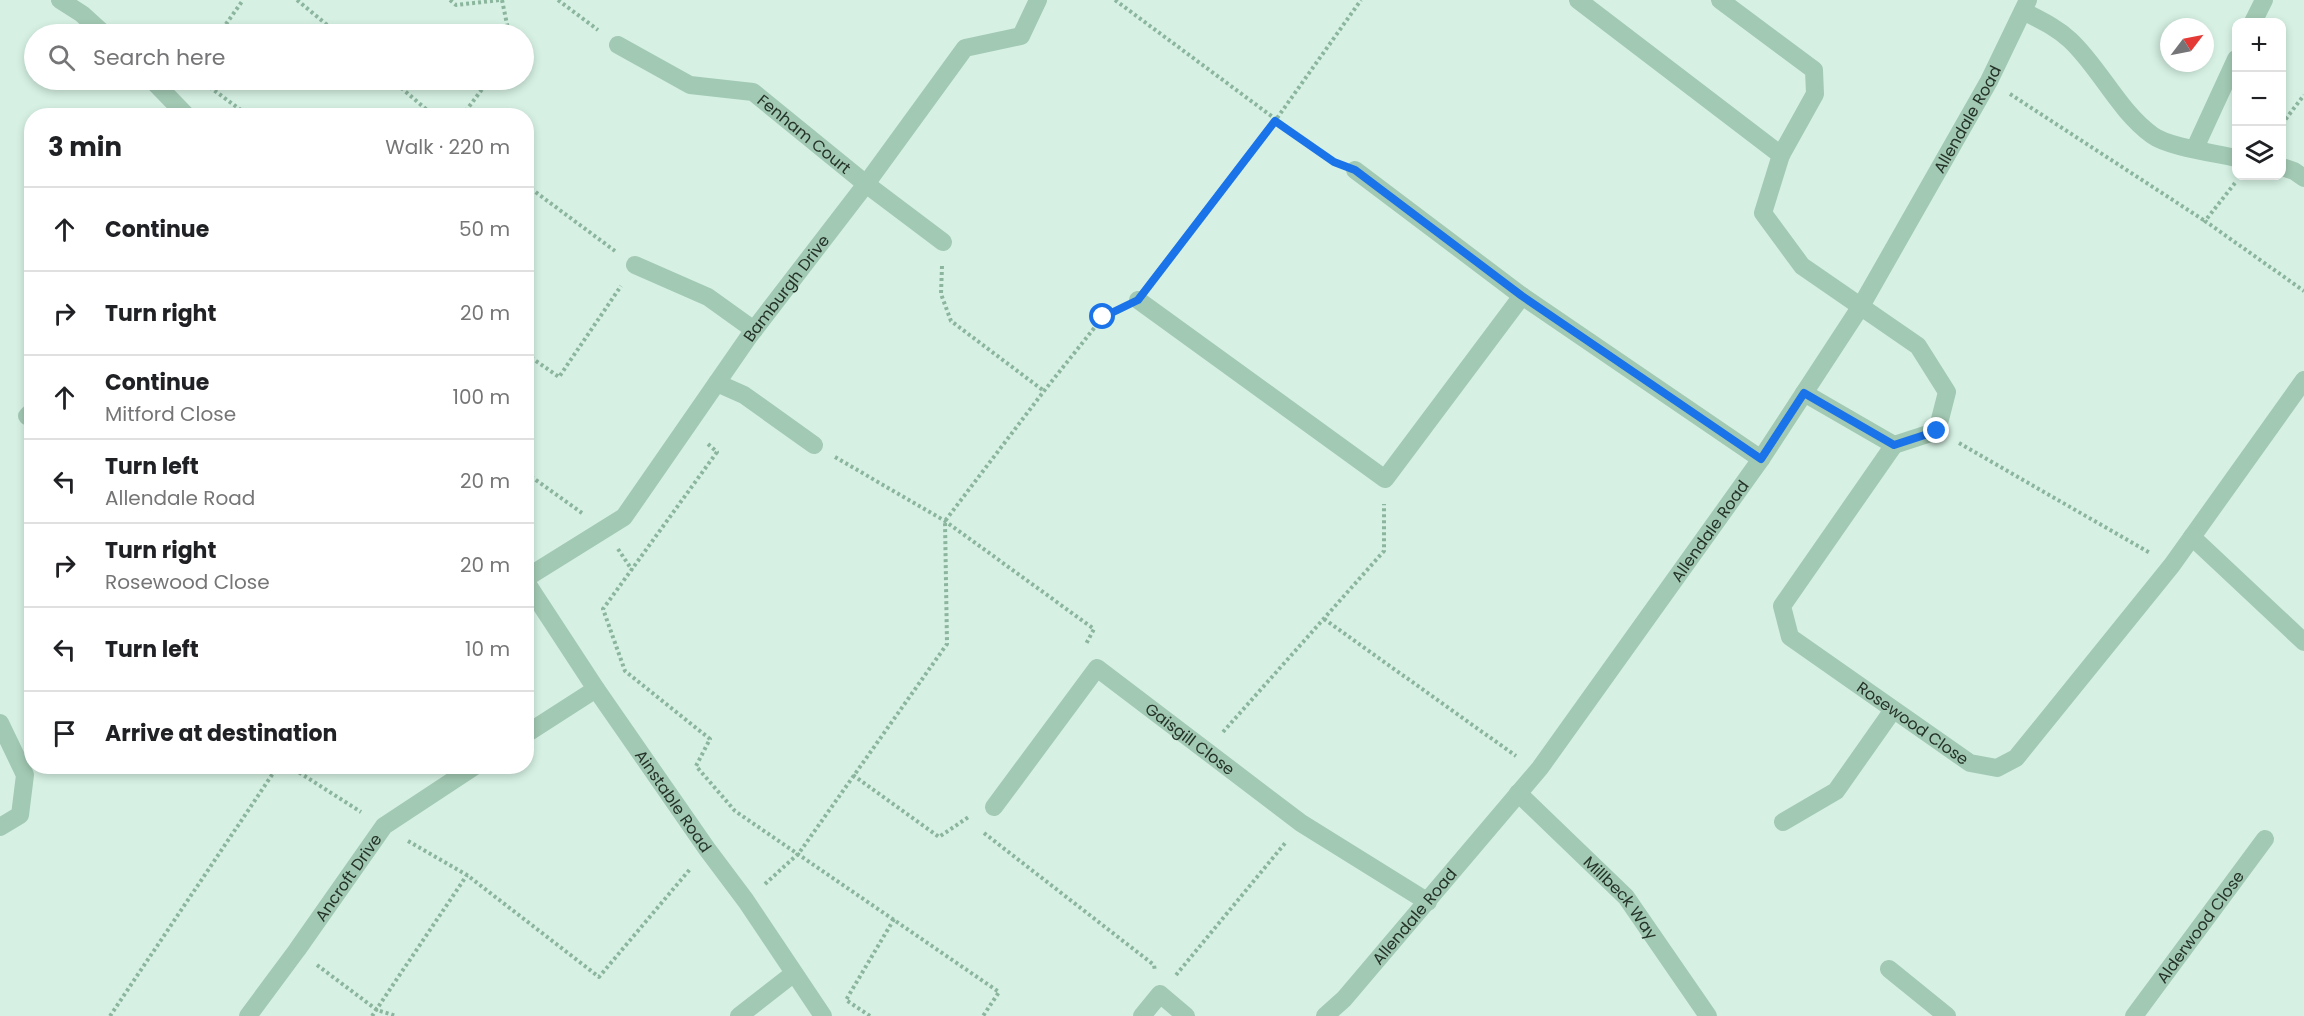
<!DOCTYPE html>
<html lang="en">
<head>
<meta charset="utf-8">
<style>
  body { margin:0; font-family:Poppins,sans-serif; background:#f6f6f6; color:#202124 }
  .controls { position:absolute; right:18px; top:18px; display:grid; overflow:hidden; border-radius:12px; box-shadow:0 3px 9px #0003 }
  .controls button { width:54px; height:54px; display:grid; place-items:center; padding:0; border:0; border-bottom:2px solid #e0e0e0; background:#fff; color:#202124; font:30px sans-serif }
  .compass { position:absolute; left:2160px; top:18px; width:54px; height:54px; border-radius:50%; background:#fff; box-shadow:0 3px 9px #0003; rotate:58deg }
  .stop { position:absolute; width:18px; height:18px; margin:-14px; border:4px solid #1a73e8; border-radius:50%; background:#fff }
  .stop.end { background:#1a73e8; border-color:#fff; box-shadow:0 2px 6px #0008 }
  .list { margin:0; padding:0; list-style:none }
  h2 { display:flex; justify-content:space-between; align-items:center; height:78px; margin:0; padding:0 24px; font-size:26px }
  h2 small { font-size:20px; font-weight:400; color:#757577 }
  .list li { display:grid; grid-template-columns:39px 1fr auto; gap:18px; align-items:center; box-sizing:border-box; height:84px; padding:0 24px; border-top:2px solid #e0e0e0 }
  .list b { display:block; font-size:22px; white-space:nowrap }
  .list p { margin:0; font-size:20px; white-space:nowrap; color:#757577 }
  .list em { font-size:20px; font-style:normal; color:#757577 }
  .icon { flex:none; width:33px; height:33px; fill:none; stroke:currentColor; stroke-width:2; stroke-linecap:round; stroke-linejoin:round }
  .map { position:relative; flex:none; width:2304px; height:1016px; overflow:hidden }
  .search { position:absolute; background:#fff; box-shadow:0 3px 9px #0003; left:24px; top:24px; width:510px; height:66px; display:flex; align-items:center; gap:15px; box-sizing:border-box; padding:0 21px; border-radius:33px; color:#757577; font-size:22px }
  .panel { position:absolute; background:#fff; box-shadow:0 3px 9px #0003; left:24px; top:108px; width:510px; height:666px; border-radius:24px }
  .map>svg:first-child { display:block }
</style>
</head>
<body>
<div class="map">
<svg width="2304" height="1016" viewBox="0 0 2304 1016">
  <rect width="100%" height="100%" fill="#d6f1e4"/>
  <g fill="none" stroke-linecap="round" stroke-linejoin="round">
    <g stroke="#8cb59d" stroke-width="4" stroke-dasharray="3 3" stroke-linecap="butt">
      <polyline points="297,0 338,34"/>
      <polyline points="450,0 456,5 500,0"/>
      <polyline points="502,0 509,34"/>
      <polyline points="558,0 598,30"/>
      <polyline points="1115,0 1332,161"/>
      <polyline points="219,34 243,0"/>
      <polyline points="200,80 249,116"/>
      <polyline points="392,80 434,116"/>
      <polyline points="2010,94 2205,221"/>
      <polyline points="462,116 489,80"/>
      <polyline points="2282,124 2304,95"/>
      <polyline points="2235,183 2205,221 2304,291"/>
      <polyline points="526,185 615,251"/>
      <polyline points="942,266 941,294 951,321 1044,391"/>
      <polyline points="1153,280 1275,121 1361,0"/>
      <polyline points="526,354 559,377 621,286"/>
      <polyline points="1959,443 2150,553"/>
      <polyline points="708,444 717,452 603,609 625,671 710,739 696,766 735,811 999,992 983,1016"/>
      <polyline points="835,457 945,521 1094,629 1086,644"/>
      <polyline points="526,473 582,513"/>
      <polyline points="618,549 632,570"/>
      <polyline points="1324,619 1516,756"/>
      <polyline points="1223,732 1384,551 1384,504"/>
      <polyline points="289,766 361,812"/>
      <polyline points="853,775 939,837 970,816"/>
      <polyline points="984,833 1154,965 1155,971"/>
      <polyline points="408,841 467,875 599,977 691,868"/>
      <polyline points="765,884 799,853 947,644 945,521 1044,391 1103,317 1115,311"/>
      <polyline points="317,965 377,1010 396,1016"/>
      <polyline points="1176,975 1286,842"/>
      <polyline points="110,1016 278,766"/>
      <polyline points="372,1016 467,875"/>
      <polyline points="870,1016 846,1000 894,919"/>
    </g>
    <g stroke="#a2c9b3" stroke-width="18">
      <polyline points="60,0 82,14 104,34"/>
      <polyline points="1578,0 1781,155 1763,213 1802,266 1918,346 1947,392 1937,431 1894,445"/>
      <polyline points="1720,0 1814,70 1815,94 1781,155"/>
      <path d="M2023,11c17,9 33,16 47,29 30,28 48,70 82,95 16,12 63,18 84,23"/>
      <polyline points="2253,22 2264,0"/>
      <path id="s1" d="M618,45l72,40 63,7 113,92 77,58"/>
      <polyline points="152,80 187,116"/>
      <polyline points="2195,148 2236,59"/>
      <polyline points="2282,167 2294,171 2304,178"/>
      <polyline points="1355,170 1522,296 1761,459"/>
      <polyline points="635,265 708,297 754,330"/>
      <polyline points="1138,300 1385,479 1522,296"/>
      <polyline points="717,383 744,395 814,445"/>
      <path id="s2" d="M1804,393l90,52 -112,161 8,31 180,126 27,5 19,-10 156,-193 132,-185"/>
      <polyline points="32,411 27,416 32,419"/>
      <polyline points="2192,537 2304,642"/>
      <path id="s3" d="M526,578l98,-61 126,-182 116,-151 99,-136 56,-12 17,-36"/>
      <path id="s4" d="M526,582l70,107 111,160 39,52 77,115"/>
      <polyline points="0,723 25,775 20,815 0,827"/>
      <polyline points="526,734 596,689"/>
      <path id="s5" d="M1518,793l108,104 82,119"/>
      <path id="s6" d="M994,807l103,-139 204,155 127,79"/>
      <polyline points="1783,822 1836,791 1893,710"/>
      <polyline points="1889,969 1947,1016"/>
      <path id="s7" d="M248,1016l49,-66 87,-124 91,-60"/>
      <polyline points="739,1016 793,974"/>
      <polyline points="1142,1016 1160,994 1186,1016"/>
      <path id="s8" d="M1325,1016l19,-17 196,-231 221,-309 100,-153 128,-225 39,-81"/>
      <path id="s9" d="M2134,1016l131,-177"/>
    </g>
  </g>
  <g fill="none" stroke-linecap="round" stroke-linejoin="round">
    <polyline stroke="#1a73e8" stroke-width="8" points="1103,317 1138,300 1275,121 1334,162 1355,170 1522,296 1761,459 1804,393 1894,445 1937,431"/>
  </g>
  <g text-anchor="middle" stroke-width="4.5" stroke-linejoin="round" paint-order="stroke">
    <g font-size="16" fill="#253329" stroke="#e2f9ee">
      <text dy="6" stroke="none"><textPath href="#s8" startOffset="1106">Allendale Road</textPath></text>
      <text dy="6" stroke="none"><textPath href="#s1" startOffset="212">Fenham Court</textPath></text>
      <text dy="6" stroke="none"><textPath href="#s3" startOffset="396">Bamburgh Drive</textPath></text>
      <text dy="6" stroke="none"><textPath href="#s8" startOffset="620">Allendale Road</textPath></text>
      <text dy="6" stroke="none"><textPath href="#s2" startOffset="482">Rosewood Close</textPath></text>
      <text dy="6" stroke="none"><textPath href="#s6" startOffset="290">Gaisgill Close</textPath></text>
      <text dy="6" stroke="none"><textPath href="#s4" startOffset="264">Ainstable Road</textPath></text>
      <text dy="6" stroke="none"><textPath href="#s7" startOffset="171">Ancroft Drive</textPath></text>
      <text dy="6" stroke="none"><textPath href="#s5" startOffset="147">Millbeck Way</textPath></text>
      <text dy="6" stroke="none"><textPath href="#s8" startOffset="134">Allendale Road</textPath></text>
      <text dy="6" stroke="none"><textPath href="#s9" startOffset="111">Alderwood Close</textPath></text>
    </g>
  </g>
</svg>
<div class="controls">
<button>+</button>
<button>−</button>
<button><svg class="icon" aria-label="layers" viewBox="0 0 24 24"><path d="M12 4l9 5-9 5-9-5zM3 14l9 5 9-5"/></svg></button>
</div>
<svg class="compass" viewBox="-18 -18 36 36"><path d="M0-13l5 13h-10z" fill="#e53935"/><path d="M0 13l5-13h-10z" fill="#757577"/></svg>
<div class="stop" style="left:1103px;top:317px"></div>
<div class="stop end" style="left:1937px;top:431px"></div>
<div class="search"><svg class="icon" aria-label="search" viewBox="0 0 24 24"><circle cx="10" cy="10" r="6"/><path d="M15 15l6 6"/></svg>Search here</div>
<section class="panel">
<h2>3 min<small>Walk · 220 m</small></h2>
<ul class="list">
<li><svg class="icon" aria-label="ahead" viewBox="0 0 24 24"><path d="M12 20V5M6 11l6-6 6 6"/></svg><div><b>Continue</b></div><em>50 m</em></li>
<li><svg class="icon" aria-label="right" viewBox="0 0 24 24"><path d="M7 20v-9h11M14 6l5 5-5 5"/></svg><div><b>Turn right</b></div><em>20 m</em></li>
<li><svg class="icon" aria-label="ahead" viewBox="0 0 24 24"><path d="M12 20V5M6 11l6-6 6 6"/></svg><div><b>Continue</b><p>Mitford Close</p></div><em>100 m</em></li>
<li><svg class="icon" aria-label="left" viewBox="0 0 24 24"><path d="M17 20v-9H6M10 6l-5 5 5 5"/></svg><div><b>Turn left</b><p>Allendale Road</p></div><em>20 m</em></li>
<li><svg class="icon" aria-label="right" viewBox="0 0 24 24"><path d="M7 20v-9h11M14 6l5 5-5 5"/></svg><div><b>Turn right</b><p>Rosewood Close</p></div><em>20 m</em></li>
<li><svg class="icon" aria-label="left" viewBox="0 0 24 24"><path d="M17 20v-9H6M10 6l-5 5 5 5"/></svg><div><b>Turn left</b></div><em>10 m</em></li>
<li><svg class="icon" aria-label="arrive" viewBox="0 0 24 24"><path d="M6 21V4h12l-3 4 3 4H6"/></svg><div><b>Arrive at destination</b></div></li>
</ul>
</section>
</div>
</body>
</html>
